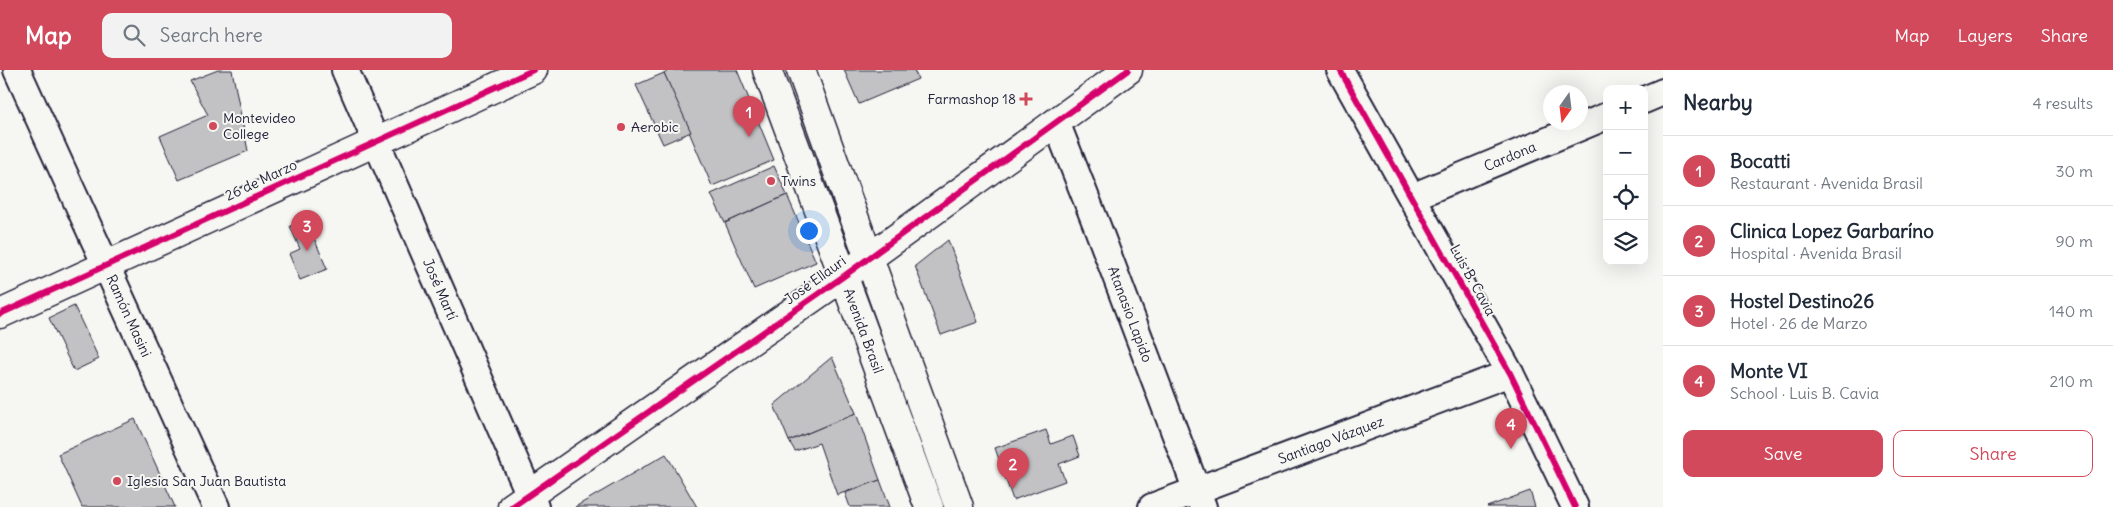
<!DOCTYPE html>
<html lang="en">
<head>
<meta charset="utf-8">
<style>
  body { margin:0; font-family:Delius,sans-serif; background:#f2f2f3; color:#1f2937 }
  .controls { position:absolute; right:15px; top:15px; display:grid; overflow:hidden; border-radius:10px; box-shadow:0 5px 20px #0002 }
  .controls button { width:45px; height:45px; display:grid; place-items:center; padding:0; border:0; border-bottom:1px solid #e0e1e3; background:#fff; color:#1f2937; font:25px sans-serif }
  .compass { position:absolute; left:1543px; top:15px; width:45px; height:45px; border-radius:50%; background:#fff; box-shadow:0 5px 20px #0002; rotate:194deg }
  .you { position:absolute; left:808px; top:160px; width:18px; height:18px; margin:-12px; border:4px solid #fff; border-radius:50%; background:#1a73e8; box-shadow:0 0 0 8px #1a73e833 }
  .badge { display:grid; place-items:center; width:32px; height:32px; border-radius:50%; background:#d1495b; color:#fff; font-size:16px; font-weight:700 }
  .pin { position:absolute; translate:-50% -41px; filter:drop-shadow(0 1px 2px #0008) }
  .pin::after { content:''; position:absolute; top:26px; width:18px; height:15px; background:inherit; clip-path:polygon(0 0,100% 0,50% 100%) }
  .list { margin:0; padding:0; list-style:none }
  h2 { display:flex; justify-content:space-between; align-items:center; height:65px; margin:0; padding:0 20px; font-size:21px }
  h2 small { font-size:16px; font-weight:400; color:#747a83 }
  .list li { display:grid; grid-template-columns:32px 1fr auto; gap:15px; align-items:center; box-sizing:border-box; height:70px; padding:0 20px; border-top:1px solid #e0e1e3 }
  .list b { display:block; font-size:19px; white-space:nowrap }
  .list p { margin:0; font-size:16px; white-space:nowrap; color:#747a83 }
  .list em { font-size:16px; font-style:normal; color:#747a83 }
  .actions { display:flex; gap:10px; padding:15px 20px }
  .actions a { flex:1; padding:11px 0; border:1px solid #d1495b; border-radius:10px; text-align:center; font-size:18px; color:#d1495b }
  .actions .main { background:#d1495b; color:#fff }
  .icon { flex:none; width:28px; height:28px; fill:none; stroke:currentColor; stroke-width:2; stroke-linecap:round; stroke-linejoin:round }
  .map { position:relative; flex:none; width:1663px; height:437px; overflow:hidden }
  header { display:flex; align-items:center; gap:30px; box-sizing:border-box; height:70px; padding:0 25px; background:#d1495b; color:#fff }
  header strong { font-size:24px }
  nav { display:flex; gap:28px; margin-inline-start:auto; font-size:18px }
  .search { width:350px; height:45px; background:#f2f2f3; display:flex; align-items:center; gap:12px; box-sizing:border-box; padding:0 18px; border-radius:10px; color:#747a83; font-size:19px }
  main { display:flex }
  aside { flex:1; background:#fff }
  .map>svg:first-child { display:block }
</style>
</head>
<body>
<header>
<strong>Map</strong>
<div class="search"><svg class="icon" aria-label="search" viewBox="0 0 24 24"><circle cx="10" cy="10" r="6"/><path d="M15 15l6 6"/></svg>Search here</div>
<nav><a>Map</a><a>Layers</a><a>Share</a></nav>
</header>
<main>
<div class="map">
<svg width="1663" height="437" viewBox="0 0 1663 437">
  <rect width="100%" height="100%" fill="#f6f6f2"/>
  <filter id="ink" filterUnits="userSpaceOnUse"><feTurbulence type="fractalNoise" baseFrequency=".02" numOctaves="2"/><feDisplacementMap in="SourceGraphic" scale="10" xChannelSelector="R" yChannelSelector="G"/><feConvolveMatrix kernelMatrix="1 2 1 2 8 2 1 2 1" color-interpolation-filters="sRGB"/></filter>
  <g filter="url(#ink)">
    <g fill="#c2c2c4" stroke="#22223b">
      <polygon points="218,0 232,0 248,81 179,110 160,66 208,45 190,11"/>
      <polygon points="670,0 737,0 774,90 712,116 664,3"/>
      <polygon points="844,0 914,0 918,9 859,34"/>
      <polygon points="664,3 691,62 663,74 636,15"/>
      <polygon points="774,96 787,125 725,153 711,124"/>
      <polygon points="787,125 816,192 754,219 725,153"/>
      <polygon points="306,149 327,199 300,210 289,184 300,179 290,156"/>
      <polygon points="948,170 978,252 941,265 915,196"/>
      <polygon points="74,236 99,289 74,301 49,248"/>
      <polygon points="832,287 856,343 789,371 774,335"/>
      <polygon points="856,343 880,410 837,425 819,373 795,381 789,371"/>
      <polygon points="135,349 175,437 82,437 58,384"/>
      <polygon points="1046,360 1051,374 1073,366 1080,386 1059,394 1065,411 1013,430 995,378"/>
      <polygon points="666,384 697,437 575,437"/>
      <polygon points="880,410 890,437 850,437 845,423"/>
      <polygon points="1530,421 1535,437 1487,437"/>
    </g>
    <g fill="none" stroke-linecap="round" stroke-linejoin="round">
      <g stroke="#22223b" stroke-width="30">
        <g id="street">
          <path id="s1" d="M17,0l199,437"/>
          <path id="s2" d="M345,0l190,437"/>
          <polyline points="1340,0 1510,303 1575,437"/>
          <polyline points="1644,30 1663,22"/>
          <path id="s3" d="M1056,52l41,104 106,281"/>
          <path id="s4" d="M1412,127l195,-81"/>
          <path id="s5" d="M1152,437l358,-134"/>
        </g>
      </g>
      <g stroke="#22223b" stroke-width="31">
        <g id="secondary">
          <path id="s6" d="M767,0l162,437"/>
          <polyline points="801,0 959,437"/>
          <polyline points="0,244 533,0"/>
          <polyline points="512,437 844,206 1128,0"/>
        </g>
      </g>
      <use href="#street" stroke="#f6f6f2" stroke-width="26"/>
      <use href="#secondary" stroke="#f6f6f2" stroke-width="28"/>
      <g stroke="#f6f6f2" stroke-width="9">
        <g id="cycleway">
          <polyline points="1340,0 1510,303 1575,437"/>
          <polyline points="0,244 533,0"/>
          <polyline points="512,437 844,206 1128,0"/>
        </g>
      </g>
      <use href="#cycleway" stroke="#d6006c" stroke-width="6"/>
    </g>
  </g>
  <g fill="#d1495b" stroke="#f6f6f2" stroke-width="2">
    <path d="M1023.5 21.5h5v5h5v5h-5v5h-5v-5h-5v-5h5z"/>
    <circle cx="213" cy="56" r="5"/>
    <circle cx="621" cy="57" r="5"/>
    <circle cx="771" cy="111" r="5"/>
    <circle cx="117" cy="411" r="5"/>
  </g>
  <g text-anchor="middle" stroke-width="4" stroke-linejoin="round" paint-order="stroke">
    <g font-size="14" fill="#22223b" stroke="#f6f6f2" text-anchor="start">
      <text x="1016" y="34" text-anchor="end">Farmashop 18</text>
      <text x="223" y="53">Montevideo<tspan x="223" dy="16">College</tspan></text>
      <text x="631" y="62">Aerobic</text>
      <text x="781" y="116">Twins</text>
      <text x="127" y="416">Iglesia San Juan Bautista</text>
    </g>
    <g font-size="14" fill="#22223b" stroke="#f6f6f2">
      <text dy="5" stroke="none"><textPath href="#s4" startOffset="106">Cardona</textPath></text>
      <text transform="translate(261 110) rotate(-25)" y="5">26 de Marzo</text>
      <text transform="translate(815 210) rotate(-36)" y="5">José Ellauri</text>
      <text transform="translate(1473 210) rotate(61)" y="5">Luis B. Cavia</text>
      <text dy="5" stroke="none"><textPath href="#s2" startOffset="239">José Martí</textPath></text>
      <text dy="5" stroke="none"><textPath href="#s3" startOffset="206">Atanasio Lapido</textPath></text>
      <text dy="5" stroke="none"><textPath href="#s1" startOffset="270">Ramón Masini</textPath></text>
      <text dy="5" stroke="none"><textPath href="#s6" startOffset="278">Avenida Brasil</textPath></text>
      <text dy="5" stroke="none"><textPath href="#s5" startOffset="191">Santiago Vázquez</textPath></text>
    </g>
  </g>
</svg>
<div class="controls">
<button>+</button>
<button>−</button>
<button><svg class="icon" aria-label="locate" viewBox="0 0 24 24"><circle cx="12" cy="12" r="6"/><path d="M12 2v4M12 18v4M2 12h4M18 12h4"/></svg></button>
<button><svg class="icon" aria-label="layers" viewBox="0 0 24 24"><path d="M12 4l9 5-9 5-9-5zM3 14l9 5 9-5"/></svg></button>
</div>
<svg class="compass" viewBox="-18 -18 36 36"><path d="M0-13l5 13h-10z" fill="#e53935"/><path d="M0 13l5-13h-10z" fill="#747a83"/></svg>
<div class="you"></div>
<div class="pin badge" style="left:749px;top:67px">1</div>
<div class="pin badge" style="left:1013px;top:419px">2</div>
<div class="pin badge" style="left:307px;top:181px">3</div>
<div class="pin badge" style="left:1511px;top:379px">4</div>
</div>
<aside>
<h2>Nearby<small>4 results</small></h2>
<ul class="list">
<li><span class="badge">1</span><div><b>Bocatti</b><p>Restaurant · Avenida Brasil</p></div><em>30 m</em></li>
<li><span class="badge">2</span><div><b>Clinica Lopez Garbaríno</b><p>Hospital · Avenida Brasil</p></div><em>90 m</em></li>
<li><span class="badge">3</span><div><b>Hostel Destino26</b><p>Hotel · 26 de Marzo</p></div><em>140 m</em></li>
<li><span class="badge">4</span><div><b>Monte VI</b><p>School · Luis B. Cavia</p></div><em>210 m</em></li>
</ul>
<div class="actions"><a class="main">Save</a><a>Share</a></div>
</aside>
</main>
</body>
</html>
